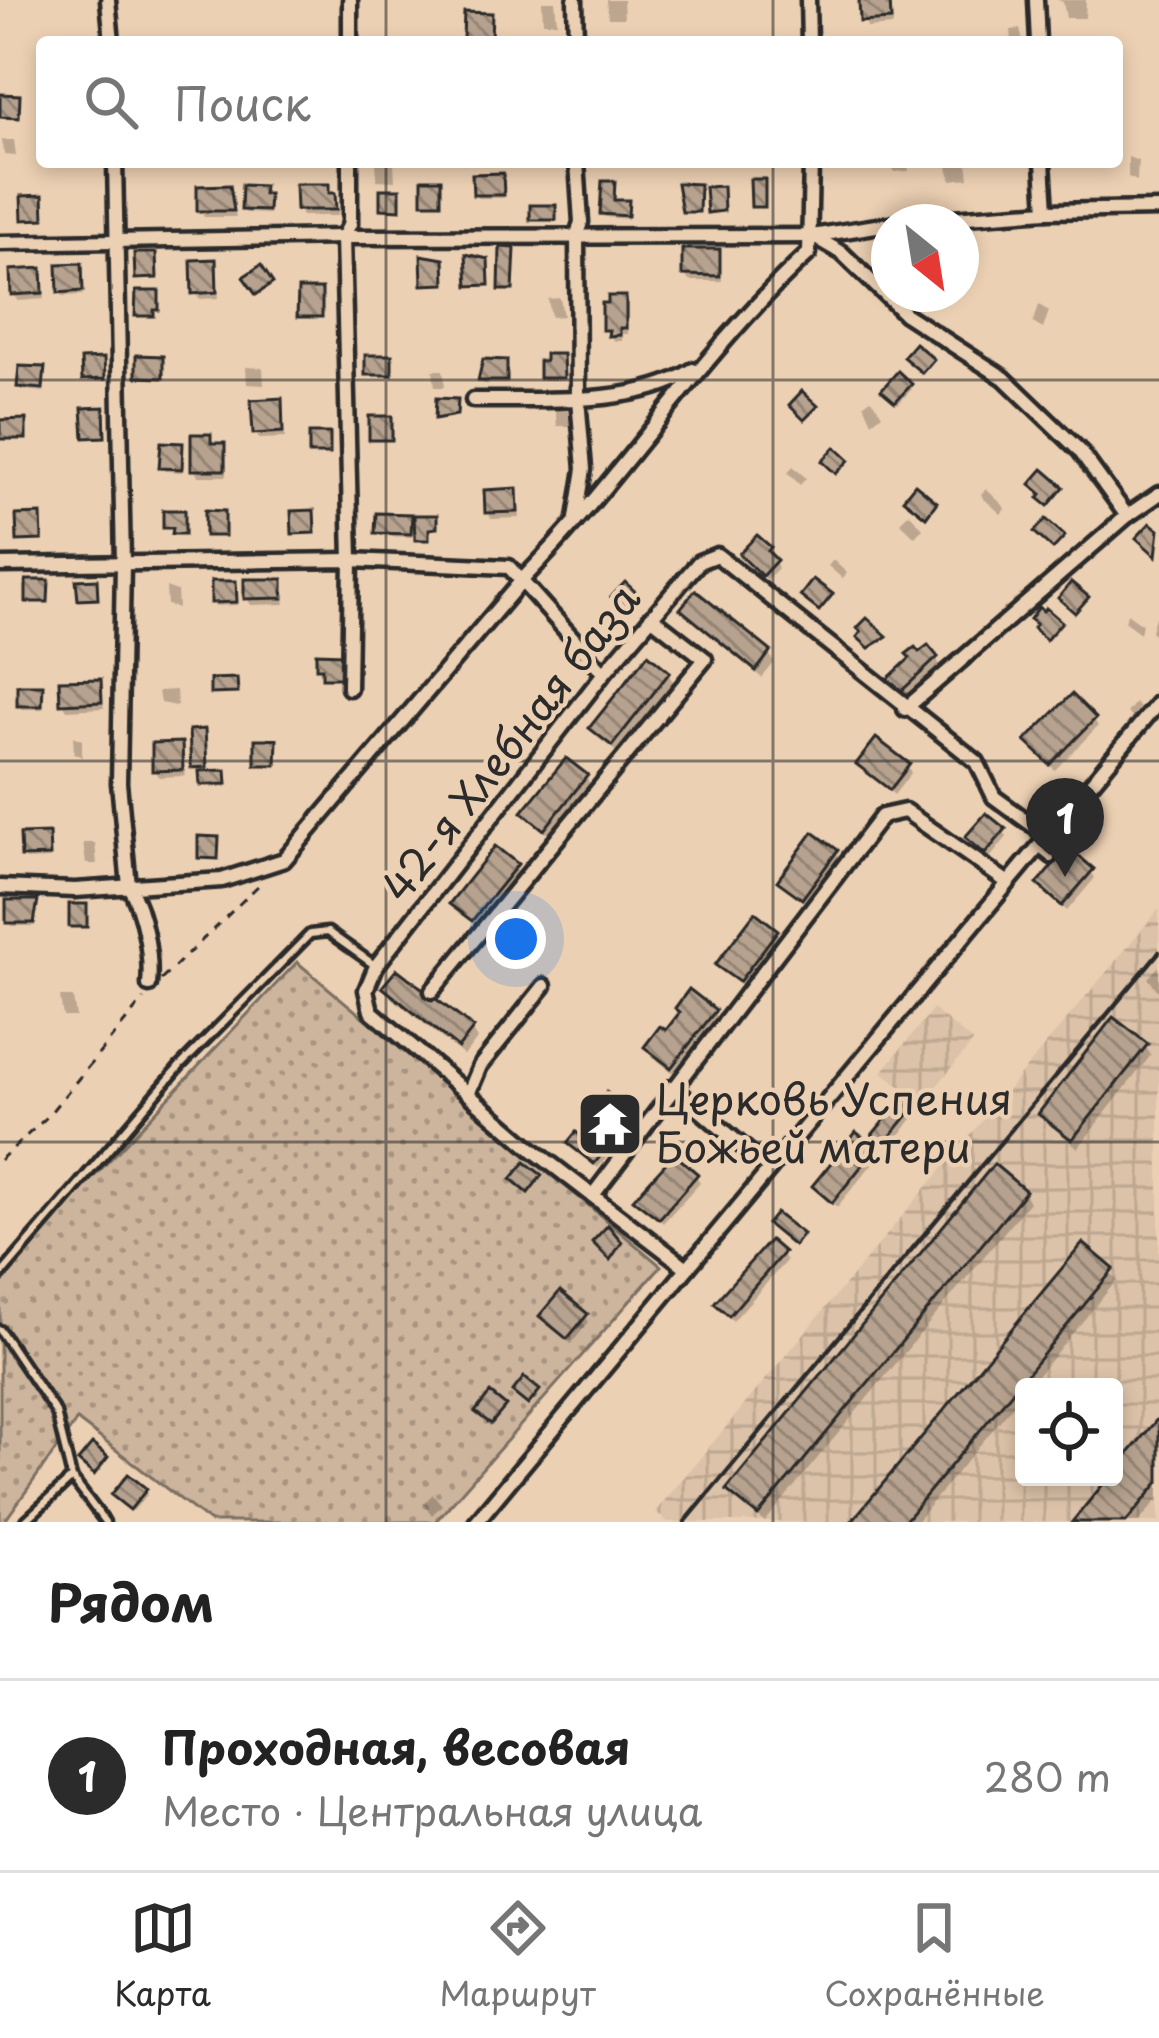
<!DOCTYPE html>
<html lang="ru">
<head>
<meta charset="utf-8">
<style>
  body { margin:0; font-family:"Playpen Sans",sans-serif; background:#f2f2f2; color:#222 }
  .controls { position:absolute; right:36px; bottom:36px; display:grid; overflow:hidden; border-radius:12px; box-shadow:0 6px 18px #0003 }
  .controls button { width:108px; height:108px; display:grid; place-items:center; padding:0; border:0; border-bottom:3px solid #e0e0e0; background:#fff; color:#222; font:60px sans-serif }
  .compass { position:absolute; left:871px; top:204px; width:108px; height:108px; border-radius:50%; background:#fff; box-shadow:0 6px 18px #0003; rotate:150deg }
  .you { position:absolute; left:516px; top:939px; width:42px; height:42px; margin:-30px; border:9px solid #fff; border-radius:50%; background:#1a73e8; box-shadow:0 0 0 18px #1a73e833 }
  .badge { display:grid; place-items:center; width:78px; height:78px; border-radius:50%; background:#2b2b2b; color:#fff; font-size:39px; font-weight:700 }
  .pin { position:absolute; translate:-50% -99px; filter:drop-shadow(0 3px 6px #0008) }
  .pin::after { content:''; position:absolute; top:63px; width:42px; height:36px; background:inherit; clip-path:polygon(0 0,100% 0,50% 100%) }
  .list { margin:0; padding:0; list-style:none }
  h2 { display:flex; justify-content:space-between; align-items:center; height:156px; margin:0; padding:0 48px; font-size:51px }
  h2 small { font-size:39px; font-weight:400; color:#767676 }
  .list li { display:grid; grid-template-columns:78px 1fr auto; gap:36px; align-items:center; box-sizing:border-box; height:192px; padding:0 48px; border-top:3px solid #e0e0e0 }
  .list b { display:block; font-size:45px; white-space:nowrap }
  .list p { margin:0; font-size:39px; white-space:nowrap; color:#767676 }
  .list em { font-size:39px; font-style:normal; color:#767676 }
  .icon { flex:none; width:66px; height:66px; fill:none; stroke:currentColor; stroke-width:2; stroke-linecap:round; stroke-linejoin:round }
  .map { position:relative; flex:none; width:1159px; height:1522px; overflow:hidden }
  .search { position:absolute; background:#fff; box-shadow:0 6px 18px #0003; left:36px; right:36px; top:36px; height:132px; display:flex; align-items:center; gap:30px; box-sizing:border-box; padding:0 42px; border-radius:12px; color:#767676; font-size:45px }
  .sheet { height:348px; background:#fff }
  nav { display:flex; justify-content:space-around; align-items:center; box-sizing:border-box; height:168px; border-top:3px solid #e0e0e0; background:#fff; font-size:33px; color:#767676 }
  nav a { display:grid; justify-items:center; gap:6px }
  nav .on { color:#2b2b2b }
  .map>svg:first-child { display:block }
</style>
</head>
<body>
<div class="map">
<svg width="1159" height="1522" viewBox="0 0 1159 1522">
  <defs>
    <pattern id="industrial-grid" width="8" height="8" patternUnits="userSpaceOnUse" patternTransform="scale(3)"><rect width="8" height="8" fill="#dcc2a8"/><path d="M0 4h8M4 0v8" fill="none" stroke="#bda791"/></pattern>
    <pattern id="garden-dots" width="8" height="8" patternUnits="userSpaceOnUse" patternTransform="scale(3)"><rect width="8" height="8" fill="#cdb59d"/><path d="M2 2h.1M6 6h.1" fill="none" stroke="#a79380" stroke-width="1.8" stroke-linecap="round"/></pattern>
    <pattern id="building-back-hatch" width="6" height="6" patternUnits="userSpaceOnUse" patternTransform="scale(3)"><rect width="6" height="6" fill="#b6a28e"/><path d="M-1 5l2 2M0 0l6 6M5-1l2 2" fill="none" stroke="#948474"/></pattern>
  </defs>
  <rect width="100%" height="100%" fill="#ecd0b3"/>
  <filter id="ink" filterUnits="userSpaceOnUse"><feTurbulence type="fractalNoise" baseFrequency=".00833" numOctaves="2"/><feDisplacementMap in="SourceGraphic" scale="24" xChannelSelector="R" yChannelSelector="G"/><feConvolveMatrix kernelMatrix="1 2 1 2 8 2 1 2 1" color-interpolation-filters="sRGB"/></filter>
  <g filter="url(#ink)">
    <g fill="url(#industrial-grid)" fill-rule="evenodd">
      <path d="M1159,909v613h-491l-13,-10zM1024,1387h90v90h-90z"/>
      <polygon points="933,1009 973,1042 922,1104 882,1072"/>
    </g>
    <polygon fill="url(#garden-dots)" stroke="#7c7064" stroke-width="3" points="297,962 661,1266 435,1522 210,1522 77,1420 4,1522 0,1522 0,1276"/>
    <g fill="#0003">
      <polygon points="606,0 623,0 624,18 608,18"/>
      <polygon points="862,0 891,0 893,26 867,28"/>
      <polygon points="1057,0 1086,0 1085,18 1066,18 1063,2"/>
      <polygon points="542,1 555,1 557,22 543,22"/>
      <polygon points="490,16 491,42 468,42 466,38"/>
      <polygon points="1020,29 1023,42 1012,42 1011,30"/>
      <polygon points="553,33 556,42 536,42 535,34"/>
      <polygon points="735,36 738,42 712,42 712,37"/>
      <polygon points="2,140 14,140 16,156 4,155"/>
      <polygon points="1128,157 1138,161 1137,181 1128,177"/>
      <polygon points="376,162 394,163 395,181 377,180"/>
      <polygon points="891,162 908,162 909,171 894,172"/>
      <polygon points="947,162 967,162 969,178 951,180"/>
      <polygon points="502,176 504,198 478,198 476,194"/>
      <polygon points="613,184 615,203 627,203 628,219 605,217 603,214"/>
      <polygon points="327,187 337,203 338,216 302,216 299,209"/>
      <polygon points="228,188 236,217 204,217 200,210"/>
      <polygon points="262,189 269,201 269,214 246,213 244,210"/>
      <polygon points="719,252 722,281 689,281 685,275"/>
      <polygon points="214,262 219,298 199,299 195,293"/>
      <polygon points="80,266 83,295 63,296 61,292"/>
      <polygon points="41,271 45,299 18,301 14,294"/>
      <polygon points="560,298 563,316 551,317 548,299"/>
      <polygon points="624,299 628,305 628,334 622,334 622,341 615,341 605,329"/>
      <polygon points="1039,305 1049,311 1043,329 1033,323"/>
      <polygon points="505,362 507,384 483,384 481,380"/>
      <polygon points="246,367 263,368 264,385 247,384"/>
      <polygon points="43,370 44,392 22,390 20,387"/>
      <polygon points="433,370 443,370 445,387 435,387"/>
      <polygon points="910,386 912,389 898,404 887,394"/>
      <polygon points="871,399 882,414 872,422 864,404"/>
      <polygon points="280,401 285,438 259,439 256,433"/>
      <polygon points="555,407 567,407 570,426 557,426"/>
      <polygon points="209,437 227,453 227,476 198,476 194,469"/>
      <polygon points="182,446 182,472 165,471 162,467"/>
      <polygon points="793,466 806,478 800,485 788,473"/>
      <polygon points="986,489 1003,505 1005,509 1001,514 983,498 981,494"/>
      <polygon points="516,491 520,518 491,519 488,512"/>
      <polygon points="909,513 923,528 915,537 900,522"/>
      <polygon points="410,517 414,524 412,537 381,536 378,532"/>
      <polygon points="769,549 778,568 767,580 743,555"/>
      <polygon points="833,560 847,573 843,579 828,566"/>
      <polygon points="281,582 285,604 251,605 247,598"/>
      <polygon points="235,584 237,605 216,606 214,602"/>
      <polygon points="166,587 177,591 178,608 167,605"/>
      <polygon points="684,609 769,653 774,663 762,678 689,618"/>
      <polygon points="1127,613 1142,624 1140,633 1125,622"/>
      <polygon points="1155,617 1159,620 1159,639 1151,631"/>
      <polygon points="936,658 940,665 901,700 891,689"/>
      <polygon points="668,674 674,683 618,753 598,738 593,728"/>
      <polygon points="100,682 104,708 67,710 63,703"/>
      <polygon points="41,688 43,709 22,709 20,705"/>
      <polygon points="176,690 177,706 160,703 158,691"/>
      <polygon points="1135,703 1140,708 1132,717 1127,713"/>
      <polygon points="1094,720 1098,726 1055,770 1033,748"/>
      <polygon points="205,735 207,774 225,773 227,787 205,787 202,771 194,767"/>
      <polygon points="73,736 82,740 82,757 74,753"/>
      <polygon points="180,745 185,776 159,777 155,771"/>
      <polygon points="860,764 908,766 911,773 894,795"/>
      <polygon points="586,777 590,784 549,835 529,819 526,813"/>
      <polygon points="1003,831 1007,837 990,858 969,838"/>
      <polygon points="48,836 50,859 26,860 24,856"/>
      <polygon points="83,843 95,843 97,864 86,864"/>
      <polygon points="836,852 840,859 806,904 784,887 780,881"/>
      <polygon points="515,866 519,873 477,926 457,910 453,904"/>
      <polygon points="1091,871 1095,878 1067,911 1040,885"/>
      <polygon points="36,903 35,926 11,926 9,922"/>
      <polygon points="776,932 780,938 743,987 723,972 719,965"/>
      <polygon points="1159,966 1159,992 1148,978"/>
      <polygon points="385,987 471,1030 477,1039 464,1056 391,997"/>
      <polygon points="60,997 73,997 76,1017 63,1017"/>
      <polygon points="713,1012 719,1021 677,1076 653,1057 647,1048 666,1035 682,1014"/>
      <polygon points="1145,1046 1151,1055 1078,1148 1047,1123 1041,1114"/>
      <polygon points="600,1105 631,1117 635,1124 598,1168 570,1143 583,1141 606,1113"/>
      <polygon points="915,1106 918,1113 888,1149 876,1135"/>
      <polygon points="874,1150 878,1157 837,1207 819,1193 815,1186"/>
      <polygon points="696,1176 700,1182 663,1223 637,1199"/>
      <polygon points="1024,1193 1029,1202 765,1522 735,1499 730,1490"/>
      <polygon points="1083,1247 1117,1280 1028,1387 1024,1387 1024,1392 916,1522 855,1522"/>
      <polygon points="782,1254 786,1261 733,1321 722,1310 718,1304"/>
      <polygon points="543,1316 585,1316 589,1322 571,1344"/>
      <polygon points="1159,1422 1159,1498 1139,1522 1076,1522"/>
      <polygon points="145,1491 147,1495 133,1511 117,1499"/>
      <polygon points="433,1494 442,1505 432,1515 423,1504"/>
    </g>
    <g fill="url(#building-back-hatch)" stroke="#2b2b2b" stroke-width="3">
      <polygon points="859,0 890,0 891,20 860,22"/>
      <polygon points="464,12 492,13 491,39 463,39"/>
      <polygon points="0,94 20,95 19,118 0,117"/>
      <polygon points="503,173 504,195 473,195 472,174"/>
      <rect x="422" y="179" width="19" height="24"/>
      <polygon points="750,179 765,179 765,207 751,207"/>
      <polygon points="602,181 615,181 614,200 629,200 628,216 600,214"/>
      <polygon points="677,183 700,184 699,212 682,212"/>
      <polygon points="295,184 329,184 329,193 335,193 336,210 296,210"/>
      <polygon points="230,185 234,211 197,211 197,186"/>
      <polygon points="242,185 264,186 263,194 269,194 268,211 241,210"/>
      <polygon points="723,186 724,211 707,213 705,187"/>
      <polygon points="380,189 400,189 400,210 380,209"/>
      <polygon points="43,195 44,219 22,220 21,196"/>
      <rect x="530" y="205" width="26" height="15"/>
      <polygon points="500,247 515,248 513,290 499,290"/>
      <polygon points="682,249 720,249 720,276 682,275"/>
      <polygon points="134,253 156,253 157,278 135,279"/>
      <polygon points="466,254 488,259 489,285 468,286"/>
      <polygon points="421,255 444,259 445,284 422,285"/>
      <polygon points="216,259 217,292 192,294 191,260"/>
      <polygon points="82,263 83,291 58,293 57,264"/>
      <polygon points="261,265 273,283 256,295 243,277"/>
      <polygon points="42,268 43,293 11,295 10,270"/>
      <polygon points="298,289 322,289 322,317 297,317"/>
      <polygon points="136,291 159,291 159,310 154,310 154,316 135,316"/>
      <polygon points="608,296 626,296 626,328 620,328 620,335 608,336 609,330 602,330 602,303 608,303"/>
      <polygon points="915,343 934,359 922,373 903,357"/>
      <polygon points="545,354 563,354 564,378 539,378 539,361 545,361"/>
      <polygon points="136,355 163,356 163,378 136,377"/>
      <rect x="365" y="355" width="27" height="20"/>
      <polygon points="104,358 105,379 82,380 81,359"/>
      <polygon points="483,359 507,360 507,381 478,381"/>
      <polygon points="19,366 45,367 43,389 17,387"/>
      <polygon points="898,371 912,384 895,402 881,390"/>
      <polygon points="802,391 818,406 804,420 789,405"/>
      <polygon points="282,398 283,432 253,434 251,400"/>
      <polygon points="436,398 458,399 457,415 435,419"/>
      <polygon points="104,407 105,437 84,438 82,408"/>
      <rect x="369" y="416" width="23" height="24"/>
      <polygon points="26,419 26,439 0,439 0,420"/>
      <rect x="309" y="433" width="21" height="21"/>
      <polygon points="191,434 211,434 211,443 225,443 225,470 191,470"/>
      <polygon points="161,442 183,443 182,469 159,468"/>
      <polygon points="835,447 849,460 836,474 822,461"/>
      <polygon points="1043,469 1064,487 1048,506 1038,498 1042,494 1030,484"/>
      <polygon points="915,484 937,502 926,517 903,499"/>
      <polygon points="517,488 518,512 485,513 484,490"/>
      <polygon points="163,510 185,510 185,534 172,534 173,528 163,528"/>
      <polygon points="205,510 225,511 225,536 205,536"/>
      <polygon points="314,510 315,533 292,534 291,511"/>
      <polygon points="376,513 412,514 411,534 375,533"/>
      <polygon points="41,514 42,540 17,541 16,515"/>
      <polygon points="414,515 437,515 437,528 429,529 429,540 415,540"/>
      <polygon points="1046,519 1065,536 1053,549 1034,532"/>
      <polygon points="1150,523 1159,530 1156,556 1136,538"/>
      <polygon points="757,535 771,547 768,551 777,560 762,576 739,554"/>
      <polygon points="97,579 98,599 78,600 76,580"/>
      <polygon points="244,579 283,579 283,598 244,599"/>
      <polygon points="813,579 833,594 819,611 800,596"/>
      <polygon points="26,580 49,580 48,602 26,602"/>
      <polygon points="211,581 236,581 237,602 211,603"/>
      <polygon points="625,582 642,598 628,613 611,597"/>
      <polygon points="1071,582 1089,597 1075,613 1058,598"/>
      <polygon points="695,590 771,651 756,671 680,609"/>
      <polygon points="1039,607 1043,611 1046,608 1062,622 1046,640 1033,628 1036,624 1030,619"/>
      <polygon points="867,618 887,636 869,648 857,637 861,632 857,628"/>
      <polygon points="928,645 938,657 896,696 884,682 910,658 906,654 915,647 919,652"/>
      <polygon points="316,653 342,654 342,678 322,678 322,668 316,668"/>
      <polygon points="648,654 670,672 612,746 589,728"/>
      <polygon points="237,678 238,693 210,694 210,679"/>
      <polygon points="101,679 102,702 60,704 59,680"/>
      <polygon points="17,685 43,685 42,706 17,706"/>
      <polygon points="1072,694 1096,718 1050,765 1025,741"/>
      <polygon points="205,729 207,767 191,768 189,730"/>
      <polygon points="876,738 910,764 890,790 856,764"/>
      <polygon points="255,739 277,739 276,765 255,765"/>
      <polygon points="182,742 183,770 152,771 152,743"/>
      <polygon points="566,758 588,775 544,830 522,812"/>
      <polygon points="226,770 227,784 200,785 199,771"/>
      <polygon points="986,813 1006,829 985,854 965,837"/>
      <polygon points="813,832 838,850 802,899 777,881"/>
      <polygon points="49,833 50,856 21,857 20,834"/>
      <polygon points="198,836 219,837 218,859 198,858"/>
      <polygon points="495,846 518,864 472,921 449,904"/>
      <polygon points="1068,847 1094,869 1062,906 1037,884"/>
      <polygon points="6,900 38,900 34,923 6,923"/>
      <rect x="69" y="904" width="18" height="23"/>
      <polygon points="755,912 778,930 739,982 715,965"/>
      <polygon points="397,969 474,1028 458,1048 382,987"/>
      <polygon points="689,989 716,1010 671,1068 644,1047 660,1026 666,1030 680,1012 675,1008"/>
      <polygon points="1113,1017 1148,1044 1072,1140 1038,1114"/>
      <polygon points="606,1092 634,1115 594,1164 567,1143 576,1132 583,1137 604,1111 596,1104"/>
      <polygon points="905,1095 917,1104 884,1144 872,1135"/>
      <polygon points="856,1132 876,1148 832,1203 812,1186"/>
      <polygon points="674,1154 698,1174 659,1219 633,1199"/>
      <polygon points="525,1162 542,1175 528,1193 511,1179"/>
      <polygon points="994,1164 1026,1191 758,1516 726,1490"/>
      <polygon points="776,1213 803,1234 794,1246 767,1224"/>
      <polygon points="608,1225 622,1242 610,1260 592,1242"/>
      <polygon points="770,1240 784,1252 729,1316 714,1303"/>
      <polygon points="1083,1243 1114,1269 904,1522 851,1522"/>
      <polygon points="560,1291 588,1314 567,1339 539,1316"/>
      <polygon points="524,1377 540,1390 528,1405 512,1392"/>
      <polygon points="490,1393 506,1406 491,1424 475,1412"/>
      <polygon points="1159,1417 1159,1482 1126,1522 1072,1522 1109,1477 1114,1477 1114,1471"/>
      <polygon points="92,1444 108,1457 94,1475 78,1461"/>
      <polygon points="128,1474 147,1489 130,1510 111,1495"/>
    </g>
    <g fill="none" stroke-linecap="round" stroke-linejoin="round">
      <g stroke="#2b2b2b" stroke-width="15">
        <g id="lane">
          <polyline points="1036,847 1051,859"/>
          <polyline points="0,1276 180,1066 310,934 328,932 373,964"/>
          <polyline points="0,1330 56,1413 72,1478 105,1522"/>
          <polyline points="24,1522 72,1478"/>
        </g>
      </g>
      <g stroke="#2b2b2b" stroke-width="21">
        <g id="street">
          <polyline points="108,0 112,42"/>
          <polyline points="350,0 350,42"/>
          <polyline points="575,0 576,42"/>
          <polyline points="808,0 809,42"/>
          <polyline points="1036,0 1038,42"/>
          <path d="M115,162l8,402 -4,219 10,103c15,27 23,69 20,99"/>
          <polyline points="1043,162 1046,211"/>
          <polyline points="901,222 1046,211 1159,209"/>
          <polyline points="813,236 842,253 905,314 1004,378 1080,451 1127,516"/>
          <polyline points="0,243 343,237 812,236 889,224"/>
          <path d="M473,400c66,-1 163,7 220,-30"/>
          <polyline points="576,518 584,469 578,399 577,235 581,222 577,162"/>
          <polyline points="0,565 351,560 509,567 604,673"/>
          <polyline points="349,688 351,560 343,237 350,224 350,162"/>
          <polyline points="905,709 1127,516 1159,494"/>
          <path d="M0,887l75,3 147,-10 62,-20 239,-281c101,-103 179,-228 286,-326l2,-91"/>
          <polyline points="432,991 705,659 651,617"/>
          <polyline points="673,1087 769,1169"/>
          <polyline points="469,1092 480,1066 544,986"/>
          <polyline points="593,1195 882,816 905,811 1007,882"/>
          <polyline points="687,1268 533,1150 371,1011 366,990 376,966 604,673 699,562 717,555 977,762 994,797 1046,835"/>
          <polyline points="476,1522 1159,702"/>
        </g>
      </g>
      <g stroke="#2b2b2b" stroke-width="3" stroke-dasharray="9 9" stroke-linecap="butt">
        <polyline points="161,980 262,882"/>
        <polyline points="0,1160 46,1118 144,999"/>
      </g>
      <use href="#lane" stroke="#ecd0b3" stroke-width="6"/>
      <use href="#street" stroke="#ecd0b3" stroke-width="12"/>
      <polyline stroke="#2b2b2b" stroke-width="4.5" points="685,1522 1159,952"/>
    </g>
  </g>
  <path fill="none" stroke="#2b2b2b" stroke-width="3" stroke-opacity="0.55" d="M386,0v42M773,0v42M386,162v1360M773,162v1360M0,380h1159M0,761h1159M0,1142h1159"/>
  <defs>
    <g id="temple-square" transform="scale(3.45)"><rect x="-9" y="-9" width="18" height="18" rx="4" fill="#2b2b2b" stroke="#ecd0b3"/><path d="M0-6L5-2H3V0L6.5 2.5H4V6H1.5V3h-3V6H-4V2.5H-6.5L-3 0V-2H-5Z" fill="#fff"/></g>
  </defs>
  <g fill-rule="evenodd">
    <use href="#temple-square" x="610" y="1124"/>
  </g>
  <g text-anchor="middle" stroke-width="9" stroke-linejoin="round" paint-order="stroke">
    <g font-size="42" fill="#2b2b2b" stroke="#ecd0b3">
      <text transform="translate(511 743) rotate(-52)" y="15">42-я Хлебная база</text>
    </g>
    <g font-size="42" fill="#2b2b2b" stroke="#ecd0b3" text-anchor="start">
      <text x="656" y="1115">Церковь Успения<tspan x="656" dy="48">Божьей матери</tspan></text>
    </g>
  </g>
</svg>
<div class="controls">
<button><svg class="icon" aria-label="locate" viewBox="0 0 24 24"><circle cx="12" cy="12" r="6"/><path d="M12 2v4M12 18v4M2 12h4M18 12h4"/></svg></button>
</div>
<svg class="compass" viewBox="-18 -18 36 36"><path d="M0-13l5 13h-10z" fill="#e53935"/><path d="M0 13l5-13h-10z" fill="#767676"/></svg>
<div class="you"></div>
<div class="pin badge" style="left:1065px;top:877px">1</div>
<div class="search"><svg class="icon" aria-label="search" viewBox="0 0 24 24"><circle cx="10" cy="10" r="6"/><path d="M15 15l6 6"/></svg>Поиск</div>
</div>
<section class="sheet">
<h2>Рядом<small></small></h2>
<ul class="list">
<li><span class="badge">1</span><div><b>Проходная, весовая</b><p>Место · Центральная улица</p></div><em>280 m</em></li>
</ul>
</section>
<nav>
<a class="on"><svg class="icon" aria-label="map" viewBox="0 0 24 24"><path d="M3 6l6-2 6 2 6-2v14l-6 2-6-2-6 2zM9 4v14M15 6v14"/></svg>Карта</a>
<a><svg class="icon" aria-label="directions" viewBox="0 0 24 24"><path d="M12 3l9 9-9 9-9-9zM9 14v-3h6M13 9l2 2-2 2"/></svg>Маршрут</a>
<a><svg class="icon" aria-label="saved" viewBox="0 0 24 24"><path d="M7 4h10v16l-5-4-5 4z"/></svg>Сохранённые</a>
</nav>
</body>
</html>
